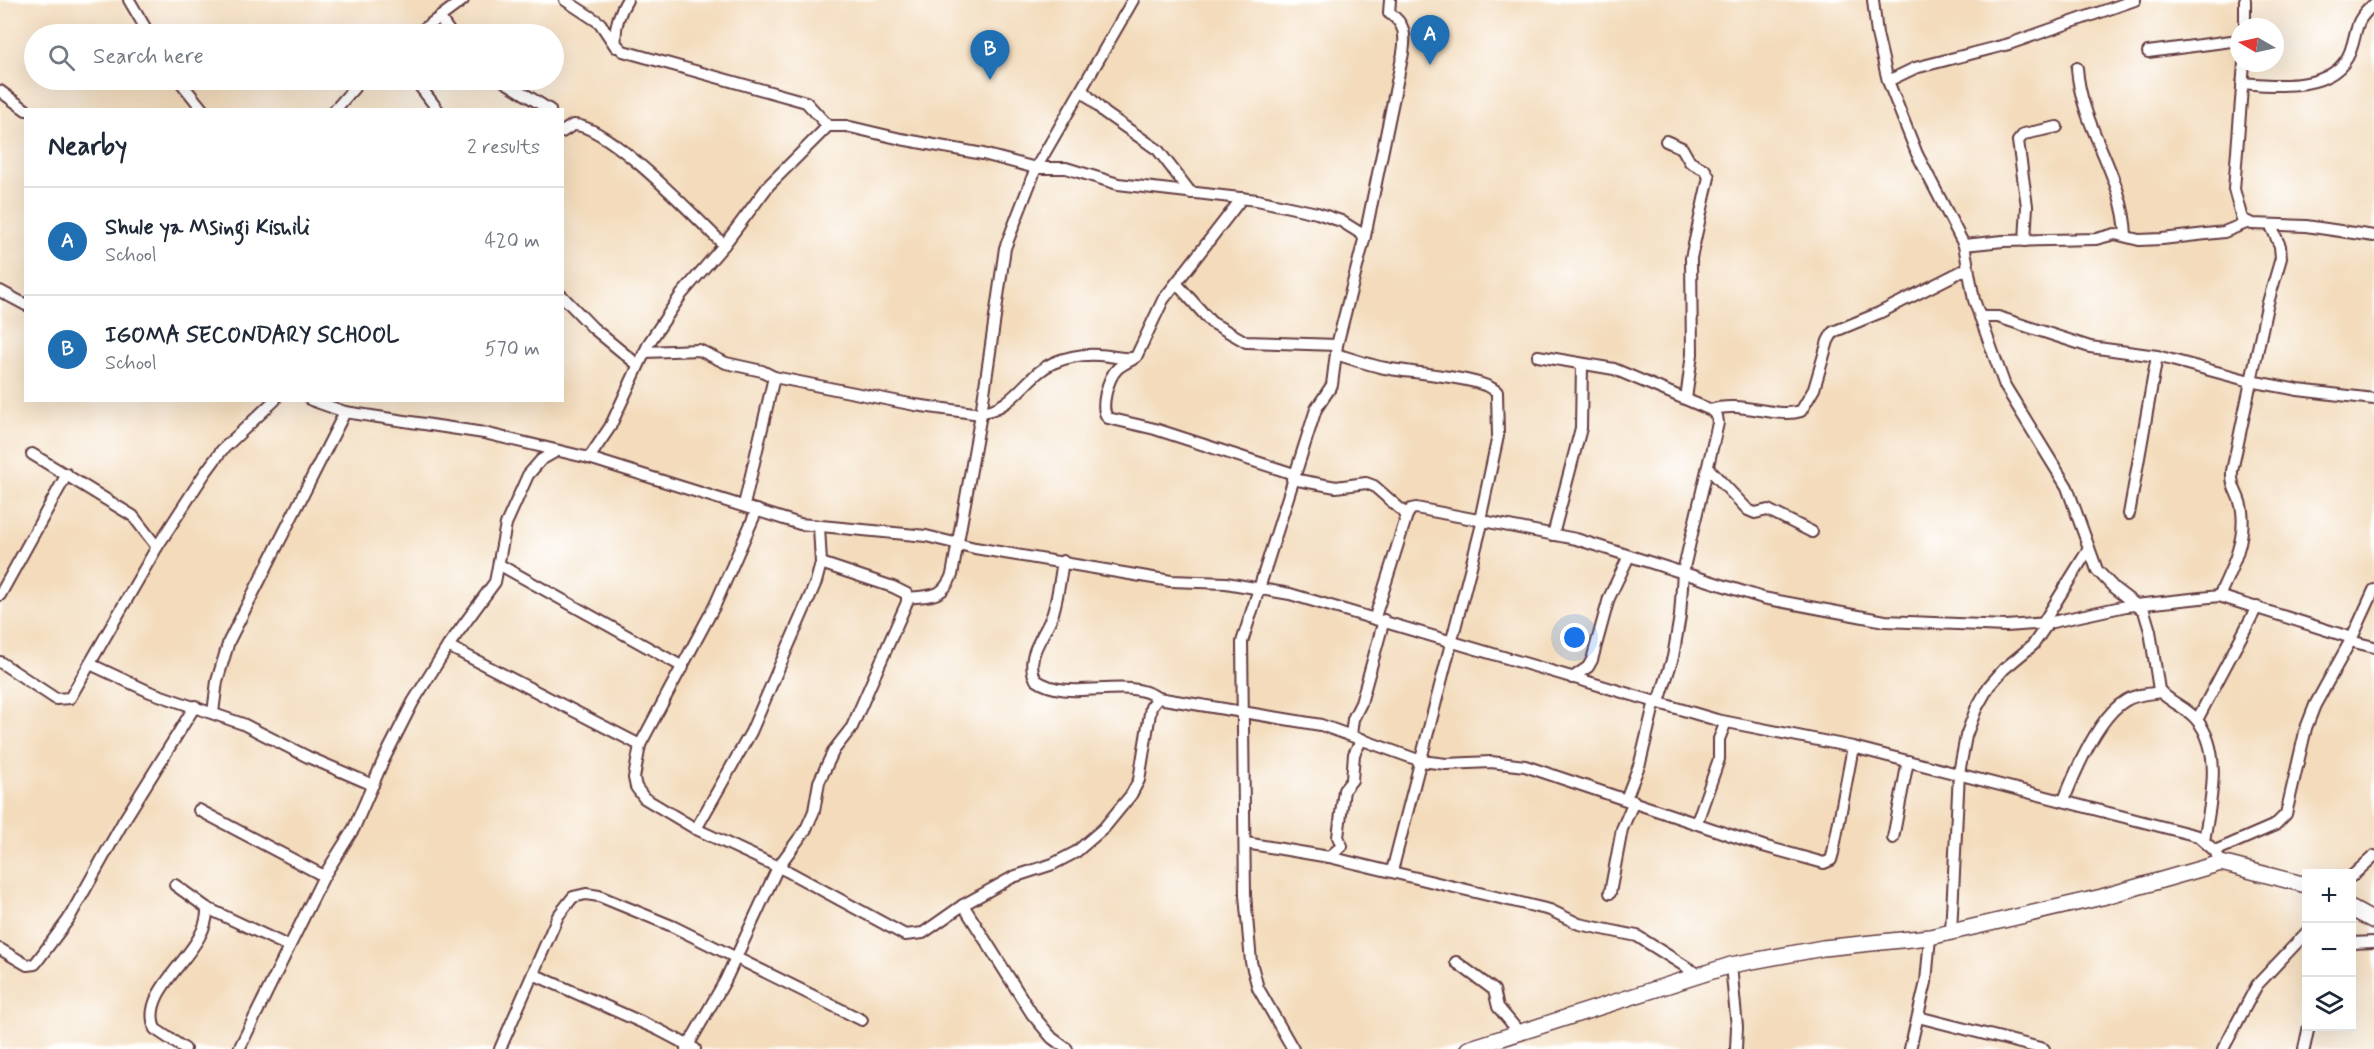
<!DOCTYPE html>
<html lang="en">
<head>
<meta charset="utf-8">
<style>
  body { margin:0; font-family:Mynerve,sans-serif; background:#f6f6f7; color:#1f2937 }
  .controls { position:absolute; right:18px; bottom:18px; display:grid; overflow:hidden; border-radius:0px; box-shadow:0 6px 24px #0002 }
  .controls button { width:54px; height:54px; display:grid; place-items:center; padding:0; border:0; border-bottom:2px solid #e0e1e3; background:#fff; color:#1f2937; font:30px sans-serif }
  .compass { position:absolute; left:2230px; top:18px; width:54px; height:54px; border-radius:50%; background:#fff; box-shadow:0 6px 24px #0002; rotate:279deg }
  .you { position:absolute; left:1575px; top:638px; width:21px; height:21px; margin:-15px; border:4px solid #fff; border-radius:50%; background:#1a73e8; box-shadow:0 0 0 9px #1a73e833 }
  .badge { display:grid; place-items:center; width:39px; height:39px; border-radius:50%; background:#1f6fb2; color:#fff; font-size:20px; font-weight:700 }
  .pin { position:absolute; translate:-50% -50px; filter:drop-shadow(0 2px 3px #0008) }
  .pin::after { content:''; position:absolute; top:32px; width:21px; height:18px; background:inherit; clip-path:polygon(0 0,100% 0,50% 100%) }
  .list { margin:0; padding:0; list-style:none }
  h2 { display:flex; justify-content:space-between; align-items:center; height:78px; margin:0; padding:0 24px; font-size:26px }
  h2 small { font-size:20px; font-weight:400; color:#747a83 }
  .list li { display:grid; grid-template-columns:39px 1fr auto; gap:18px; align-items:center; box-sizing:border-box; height:108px; padding:0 24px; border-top:2px solid #e0e1e3 }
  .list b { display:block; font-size:22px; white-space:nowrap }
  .list p { margin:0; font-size:20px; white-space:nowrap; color:#747a83 }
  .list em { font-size:20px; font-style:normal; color:#747a83 }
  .icon { flex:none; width:33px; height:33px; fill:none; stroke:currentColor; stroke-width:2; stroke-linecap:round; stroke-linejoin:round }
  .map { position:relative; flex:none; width:2374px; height:1049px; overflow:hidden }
  .search { position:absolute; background:#fff; box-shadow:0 6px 24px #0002; left:24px; top:24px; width:540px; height:66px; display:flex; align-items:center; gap:15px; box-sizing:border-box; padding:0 21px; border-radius:33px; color:#747a83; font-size:22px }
  .panel { position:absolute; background:#fff; box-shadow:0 6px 24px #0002; left:24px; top:108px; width:540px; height:294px; border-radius:0px }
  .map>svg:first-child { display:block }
</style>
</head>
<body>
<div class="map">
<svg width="2374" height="1049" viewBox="0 0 2374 1049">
  <rect width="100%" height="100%" fill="#fff"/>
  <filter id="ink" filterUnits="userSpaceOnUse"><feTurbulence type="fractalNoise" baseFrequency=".0167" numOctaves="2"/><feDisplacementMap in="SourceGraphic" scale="12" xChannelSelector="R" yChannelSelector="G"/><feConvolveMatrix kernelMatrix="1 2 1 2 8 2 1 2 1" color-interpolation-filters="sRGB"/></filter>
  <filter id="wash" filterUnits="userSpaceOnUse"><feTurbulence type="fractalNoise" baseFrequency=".008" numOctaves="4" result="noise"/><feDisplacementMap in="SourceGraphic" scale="24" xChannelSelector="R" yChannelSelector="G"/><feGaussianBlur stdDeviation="1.35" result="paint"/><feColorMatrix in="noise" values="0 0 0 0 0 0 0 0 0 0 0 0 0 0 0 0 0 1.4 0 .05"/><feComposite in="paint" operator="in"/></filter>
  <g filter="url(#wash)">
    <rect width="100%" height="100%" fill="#f3dbbb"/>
  </g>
  <g filter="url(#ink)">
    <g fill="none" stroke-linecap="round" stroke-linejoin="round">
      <g stroke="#633b41" stroke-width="14">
        <g id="minor">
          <polyline points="129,0 149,34"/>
          <polyline points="565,0 600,23 616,47"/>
          <path d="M627,0c-8,13 -13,29 -11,44l7,7 183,51 22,24"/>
          <path d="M1873,0l4,34 11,47 29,73 47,91 10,55 31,86 62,101 30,83 17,18 30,23 6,20 9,59c10,12 27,17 37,29 28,32 14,85 8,122"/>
          <polyline points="2245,0 2245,27"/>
          <polyline points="440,18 451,34"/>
          <polyline points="417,34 463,0"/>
          <polyline points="2148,52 2239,40"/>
          <polyline points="2244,63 2234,189 2242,219 2252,224 2306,226 2374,236"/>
          <path d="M2077,68c4,60 47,107 49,168"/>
          <polyline points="179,80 203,110"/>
          <polyline points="415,80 438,110"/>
          <polyline points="502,80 550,110"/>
          <polyline points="1888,81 1915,68 2009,44 2135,0"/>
          <path d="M2242,83c34,3 92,9 108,-31 9,-24 2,-28 24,-48"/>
          <polyline points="1082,90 1105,113 1158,150 1191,193"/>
          <polyline points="0,91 26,110"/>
          <polyline points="335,110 361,80"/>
          <path d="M562,132l11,-7c35,-1 123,93 151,120"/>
          <polyline points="1666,141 1682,148 1690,162 1705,170 1709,177 1691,258 1692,354 1686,399"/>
          <polyline points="2025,241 2027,206 2018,141 2024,134 2057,127"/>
          <polyline points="1964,245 2003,241 2096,239 2115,234 2139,240 2162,239 2224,232 2246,223"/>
          <polyline points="1177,284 1211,322 1246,342 1337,345"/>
          <polyline points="0,291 26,305"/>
          <polyline points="562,296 593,328 638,365"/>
          <polyline points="1980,317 1998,317 2090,347 2157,356 2250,381 2298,390 2374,399"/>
          <polyline points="645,352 699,350 726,363 762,371 774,377"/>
          <path d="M1336,354c16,5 33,11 49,14 25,5 97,9 112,24l1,44 -18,84"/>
          <polyline points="1538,356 1614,369 1711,410 1717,416 1718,423 1683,572 1680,616 1673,657 1659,702"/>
          <path d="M1133,359c-5,3 -12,6 -16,10 -9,9 -18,40 -9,49l47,11 139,45"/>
          <polyline points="311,400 345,412 484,433 589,458 800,524 926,536 975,548 1171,581 1226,583 1290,594 1717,720 1853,747 2198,836 2215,851 2221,863"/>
          <path d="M1711,410c29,-10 66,9 90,1l13,-22 14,-48 5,-9 46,-19 87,-44"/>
          <path d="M981,412c33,-3 45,-37 72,-49 14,-6 31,-9 46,-8 12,0 26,6 37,2l27,-57 79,-102"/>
          <polyline points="32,454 133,516 157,547"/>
          <polyline points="589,458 610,427 649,343 681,295 724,245 769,185 828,126 846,126 901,139 983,154 1036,168 1066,168 1118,184 1257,200 1317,213 1341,221 1365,236"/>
          <polyline points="1708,468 1748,510 1755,513 1768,510 1812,532"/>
          <polyline points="1292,479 1336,487 1366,483 1374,486 1407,515"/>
          <polyline points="744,505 774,377 915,405 981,414"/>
          <polyline points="757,510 715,605 640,745 634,778 636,787 644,798 696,829 789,872 905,935 923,933 963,905 1013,877 1053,864 1076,852 1104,828 1131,795 1139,780 1151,707 1158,698 1321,725 1421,761 1446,764 1491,762 1525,766 1763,846 1824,863 1831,860 1833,853 1853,747"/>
          <polyline points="2129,514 2157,356"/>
          <polyline points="1553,535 1581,428 1582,365"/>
          <path d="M1063,561c-3,18 -5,36 -10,52 -7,22 -30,43 -17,67 34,24 90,-5 122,18"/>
          <polyline points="500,565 683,667"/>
          <polyline points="0,595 67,474"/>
          <path d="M2219,596c12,-26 27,-55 23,-85 -2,-18 -11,-20 -10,-40l35,-165 14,-48 -1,-12 -9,-20"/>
          <path d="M908,598c23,-3 34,1 44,-23l29,-161 24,-166 31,-80 97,-168"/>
          <polyline points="1375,617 1407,515 1411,509 1416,508 1576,539 1763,598 1885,621 2006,626 2048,623 2126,606 2219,596 2352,638"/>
          <polyline points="2043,623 2088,550"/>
          <polyline points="2350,641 2374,647"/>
          <polyline points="448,646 640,745"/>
          <polyline points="0,662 56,699 70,698 157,547 205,473 222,450 275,400"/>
          <polyline points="90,664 150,692 243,724 308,757 373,785"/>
          <polyline points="1572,678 1588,667 1592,660 1609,598 1629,556"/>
          <polyline points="213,713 217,681 229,641 345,412"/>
          <polyline points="2197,720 2257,607"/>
          <polyline points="1351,735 1353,719 1361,703 1384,620"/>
          <polyline points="1626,799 1640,763 1655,701"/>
          <path d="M2064,800c11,-28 34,-83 61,-99 10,-7 24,-7 36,-9"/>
          <polyline points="199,810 324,876"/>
          <polyline points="1697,822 1719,759 1719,739 1726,722"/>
          <polyline points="696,829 751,732 816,582 821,563 819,526"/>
          <polyline points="1893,838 1908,761"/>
          <polyline points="1246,843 1329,857 1550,910 1579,924 1637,936 1699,975"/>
          <polyline points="2215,851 2275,825 2286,814 2306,728 2315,705 2352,638 2374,590"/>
          <polyline points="1329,857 1342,846 1338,837 1344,790 1352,780 1354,754 1362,739"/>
          <polyline points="1392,871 1483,520"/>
          <polyline points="2352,876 2374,856"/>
          <path d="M175,885l32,23c3,44 -69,79 -52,121l30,20"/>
          <polyline points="1610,893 1622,829 1634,801"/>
          <polyline points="963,905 1032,1014 1052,1038 1067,1049"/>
          <polyline points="207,908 288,946"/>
          <polyline points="1951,932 1959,773 1966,736 1976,709 1989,686 2004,669 2033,645 2048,623"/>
          <polyline points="2352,943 2374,942"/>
          <polyline points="0,949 27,965 35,964 68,920 123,822 195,706"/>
          <polyline points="1456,962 1494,990 1498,1007 1519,1032"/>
          <polyline points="1731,965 1737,1027 1736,1049"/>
          <polyline points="533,974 659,1030 695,1049"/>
          <polyline points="1918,1017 2044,1049"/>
          <polyline points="239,1049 324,876 354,828 383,761 413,702 448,646 495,582 506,524 528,475 541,460 555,452"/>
          <polyline points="500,1049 558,916 573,897 586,894 599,896 672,926 862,1020"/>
          <polyline points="686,1049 725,981 778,867 806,829 814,811 819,782 834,750 852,727 907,602 907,594 893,587 821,563"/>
          <path d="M1293,1049l-35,-61 -7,-26 -6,-67 -3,-253 74,-233 16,-24 5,-40 28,-109 38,-183c3,-18 2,-30 -14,-40l1,-13"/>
          <polyline points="1910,1049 1926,982 1930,937"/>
          <polyline points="2223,1049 2257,985 2306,933"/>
          <polyline points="2304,1049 2309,1026"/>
        </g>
      </g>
      <g stroke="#633b41" stroke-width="18">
        <g id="secondary">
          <polyline points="2352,909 2374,921"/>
          <polyline points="1468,1049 1731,965 1823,948 1930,937 2102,897 2221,863 2306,885"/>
        </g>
      </g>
      <use href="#minor" stroke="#fff" stroke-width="10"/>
      <use href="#secondary" stroke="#fff" stroke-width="15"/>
    </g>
  </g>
</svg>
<div class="controls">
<button>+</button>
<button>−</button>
<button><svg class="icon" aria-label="layers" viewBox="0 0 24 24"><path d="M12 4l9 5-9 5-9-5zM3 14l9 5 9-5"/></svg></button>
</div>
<svg class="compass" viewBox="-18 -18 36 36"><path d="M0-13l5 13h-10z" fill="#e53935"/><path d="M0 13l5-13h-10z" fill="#747a83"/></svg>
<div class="you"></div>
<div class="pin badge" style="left:1430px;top:65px">A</div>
<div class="pin badge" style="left:990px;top:80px">B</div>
<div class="search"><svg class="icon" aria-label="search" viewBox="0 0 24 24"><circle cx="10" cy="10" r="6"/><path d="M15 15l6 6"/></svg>Search here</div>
<section class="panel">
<h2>Nearby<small>2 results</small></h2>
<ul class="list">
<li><span class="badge">A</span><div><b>Shule ya Msingi Kishili</b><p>School</p></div><em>420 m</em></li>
<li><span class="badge">B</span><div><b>IGOMA SECONDARY SCHOOL</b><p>School</p></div><em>570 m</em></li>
</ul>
</section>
</div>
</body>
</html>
